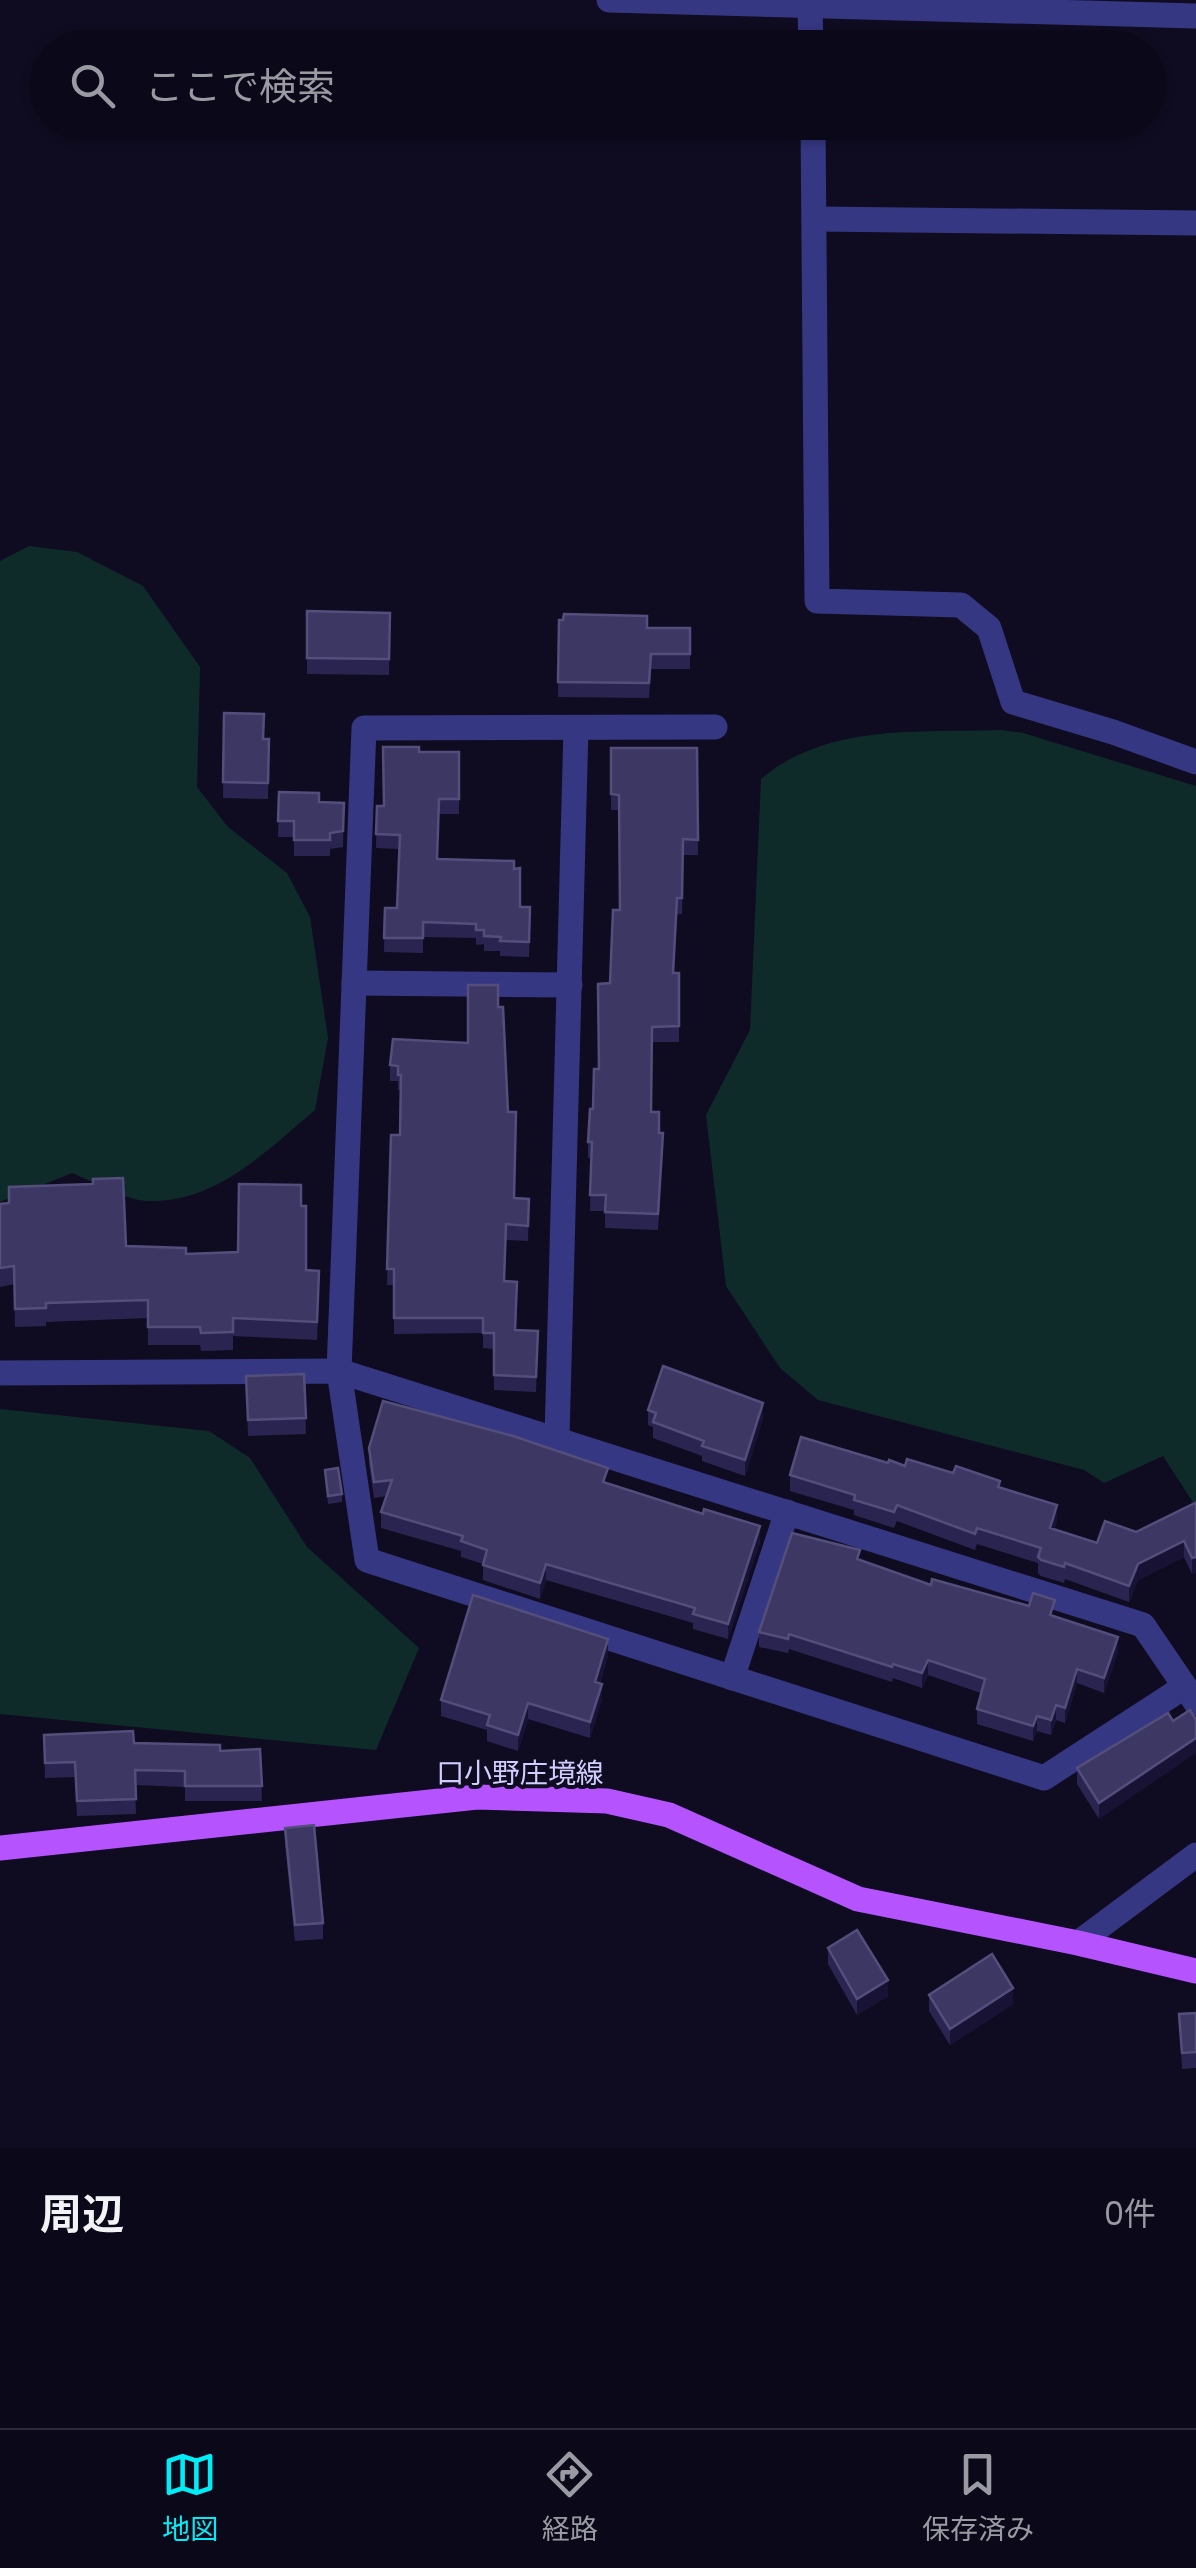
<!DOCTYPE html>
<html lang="ja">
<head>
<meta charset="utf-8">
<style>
  body { margin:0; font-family:Poppins,"Noto Sans JP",sans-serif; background:#191726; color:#f1f3f6 }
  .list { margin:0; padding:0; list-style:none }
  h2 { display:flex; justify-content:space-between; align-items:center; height:130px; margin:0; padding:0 40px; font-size:42px }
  h2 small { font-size:32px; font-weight:400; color:#9a9aa2 }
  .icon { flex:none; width:55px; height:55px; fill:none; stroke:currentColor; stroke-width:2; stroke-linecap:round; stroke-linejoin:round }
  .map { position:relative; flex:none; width:1196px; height:2148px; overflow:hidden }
  .search { position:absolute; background:#0b0919; box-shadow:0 2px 8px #0004; left:30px; right:30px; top:30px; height:110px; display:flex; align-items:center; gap:25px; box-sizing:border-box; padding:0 35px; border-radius:55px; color:#9a9aa2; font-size:38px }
  .sheet { height:280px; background:#0b0919 }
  nav { display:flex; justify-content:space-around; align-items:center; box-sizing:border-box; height:140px; border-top:2px solid #2b2a38; background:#0b0919; font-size:28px; color:#9a9aa2 }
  nav a { display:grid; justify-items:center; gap:5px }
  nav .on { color:#00edf8 }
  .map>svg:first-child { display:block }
</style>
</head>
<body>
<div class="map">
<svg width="1196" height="2148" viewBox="0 0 1196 2148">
  <rect width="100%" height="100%" fill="#0f0c21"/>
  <g fill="#0f2b29">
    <path d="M29,546l48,6 66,34 57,81 -3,120 31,40 59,46 23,44 18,121 -13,72c-50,42 -99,94 -169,91 -20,-1 -54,-20 -74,-28l-72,29v-641z"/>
    <path d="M1001,730l22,3 173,53v721l-33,-51 -59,27 -20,-13 -266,-70 -38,-32 -54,-82 -20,-171 44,-85 11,-251c66,-56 158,-46 240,-49z"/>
    <polygon points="0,1409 209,1431 250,1458 307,1547 419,1648 376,1750 0,1714"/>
  </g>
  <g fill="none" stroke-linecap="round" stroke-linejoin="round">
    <g stroke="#363782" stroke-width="25">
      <polyline points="609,0 1196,16"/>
      <polyline points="810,7 811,48"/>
      <polyline points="813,122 817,601 961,605 989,628 1013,702 1113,732 1196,762"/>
      <polyline points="815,219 1196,223"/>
      <polyline points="715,727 364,728 339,1371 367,1560 1044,1778 1184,1687"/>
      <polyline points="354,983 570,985"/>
      <polyline points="0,1373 339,1371 1143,1625 1196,1703"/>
      <polyline points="557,1437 576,728"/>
      <polyline points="732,1678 787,1512"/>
      <polyline points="1078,1943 1196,1855"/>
    </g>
    <polyline stroke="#b554ff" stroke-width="25" points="0,1848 477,1797 607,1801 669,1815 858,1899 1078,1943 1196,1971"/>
  </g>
  <g fill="#2a2550">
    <polygon points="307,611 390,613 389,675 307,674"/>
    <polygon points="559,620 647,628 690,628 690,669 651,669 649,698 558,697"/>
    <polygon points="224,713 264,739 269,739 268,799 223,798"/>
    <polygon points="611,748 697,748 698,855 683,855 682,914 677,914 674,973 679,973 679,1042 652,1042 651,1112 659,1133 663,1148 658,1230 605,1228 605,1211 590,1211 591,1158 588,1158 588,1142 619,910 619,810 611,810"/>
    <polygon points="419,752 459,752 459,814 439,814 437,859 520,907 530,907 529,957 500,956 500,951 484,951 484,944 476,945 476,938 423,937 423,953 384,952 385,908 397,908 399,849 376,848 377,806 384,806"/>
    <polygon points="279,792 319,802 344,803 343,847 330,849 330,856 294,856 294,837 278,837"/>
    <polygon points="498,1007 515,1198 529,1199 528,1241 506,1240 504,1281 517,1298 516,1330 538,1331 536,1392 494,1390 494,1349 483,1348 483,1333 394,1334 394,1285 387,1285 391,1135 400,1135 401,1090 398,1090 398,1081 390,1081 390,1065 468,1043"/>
    <polygon points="0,1204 126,1246 186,1254 238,1252 301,1206 306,1270 319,1289 317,1340 233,1336 233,1350 201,1351 200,1345 148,1345 148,1318 46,1322 46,1326 15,1327 14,1284 0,1287"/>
    <polygon points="304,1374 306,1434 248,1436 246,1376"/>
    <polygon points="648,1410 763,1418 745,1476 702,1461 702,1456 653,1438 653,1427 648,1425"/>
    <polygon points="369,1448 608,1484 760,1542 728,1639 693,1629 693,1623 546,1580 540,1599 483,1580 483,1564 461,1557 461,1551 381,1528 381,1512 386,1496 374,1498 369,1464"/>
    <polygon points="888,1463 1000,1487 1057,1521 1054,1530 1097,1543 1136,1532 1195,1503 1192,1574 1184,1557 1138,1580 1129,1602 1065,1579 1064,1583 1041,1576 1038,1573 1038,1563 977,1544 975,1550 897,1521 894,1528 854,1515 854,1510 790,1491 790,1475"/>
    <polygon points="325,1470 342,1494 342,1502 328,1504"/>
    <polygon points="860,1560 931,1585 1054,1616 1118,1651 1104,1693 1077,1683 1065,1723 1056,1720 1051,1735 1037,1731 1033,1741 977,1724 977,1709 981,1693 928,1675 922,1688 893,1678 892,1682 789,1649 788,1653 759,1647 759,1632"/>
    <polygon points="608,1655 600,1683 602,1699 590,1738 528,1719 518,1751 487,1741 487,1730 441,1716 441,1700"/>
    <polygon points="1168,1713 1099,1819 1077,1784 1077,1768"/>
    <polygon points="44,1735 220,1751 260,1749 262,1801 185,1801 185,1787 135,1785 136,1814 77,1816 75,1777 45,1778"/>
    <polygon points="285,1828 323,1923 323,1939 295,1941 285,1844"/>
    <polygon points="828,1948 888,1996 857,2015 828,1964"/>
    <polygon points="929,1995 1013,2004 950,2045 929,2011"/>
    <polygon points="1196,2013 1196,2068 1182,2069 1179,2014"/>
  </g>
  <g fill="#181335">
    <polygon points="763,1403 763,1418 745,1476 745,1460"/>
    <polygon points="1057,1505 1057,1521 1050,1544 1050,1528"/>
    <polygon points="760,1526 760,1542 728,1639 728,1624"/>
    <polygon points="1184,1541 1184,1557 1138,1580 1129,1602 1129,1586 1138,1564"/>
    <polygon points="1196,1557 1196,1572 1192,1574 1192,1558"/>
    <polygon points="546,1564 546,1580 540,1599 540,1583"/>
    <polygon points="1118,1637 1118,1651 1104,1693 1104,1678"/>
    <polygon points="608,1639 608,1655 595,1697 595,1682"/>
    <polygon points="928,1660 928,1675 922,1688 922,1673"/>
    <polygon points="1077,1669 1077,1683 1065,1723 1065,1708"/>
    <polygon points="602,1684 602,1699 590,1738 590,1722"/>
    <polygon points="528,1703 528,1719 518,1751 518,1735"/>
    <polygon points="1056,1705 1056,1720 1051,1735 1051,1720"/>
    <polygon points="1037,1716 1037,1731 1033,1741 1033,1726"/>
    <polygon points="1196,1738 1196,1753 1099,1819 1099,1803"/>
    <polygon points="888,1980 888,1996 857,2015 857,1999"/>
    <polygon points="1013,1988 1013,2004 950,2045 950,2029"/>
  </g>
  <g fill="#3c3763" stroke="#534e7b" stroke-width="2.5">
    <polygon points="307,611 390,613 389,659 307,658"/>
    <polygon points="564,614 647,616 647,628 690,628 690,654 651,654 649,683 558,682 559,620 563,620"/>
    <polygon points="224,713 264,714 263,739 269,739 268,783 223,782"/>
    <polygon points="383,747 419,747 419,752 459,752 459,799 439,799 437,859 514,861 514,869 520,868 520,907 530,907 529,942 500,941 501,937 484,936 484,930 476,930 476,924 423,922 423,938 384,938 385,908 397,908 400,835 376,834 377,806 384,806"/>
    <polygon points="611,748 697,748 698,840 683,839 682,898 677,898 673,973 679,973 679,1026 652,1027 651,1112 659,1112 659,1133 663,1133 658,1214 605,1212 606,1195 590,1195 592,1142 588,1142 590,1109 593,1109 594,1069 599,1069 598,984 610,983 613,910 620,910 619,795 611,794"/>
    <polygon points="279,792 319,793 319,802 344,803 343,831 330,833 330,840 294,840 294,821 278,821"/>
    <polygon points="468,985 498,985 498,1007 503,1007 508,1112 516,1112 514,1198 529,1199 528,1226 506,1224 504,1281 517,1282 515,1330 538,1331 536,1377 494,1375 494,1333 483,1333 483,1318 394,1318 394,1269 387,1269 391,1135 400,1135 401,1075 398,1075 398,1066 390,1065 393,1039 468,1043"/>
    <polygon points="123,1178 126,1246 186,1248 186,1254 238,1252 239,1184 301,1185 301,1206 306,1206 306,1270 319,1271 317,1322 233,1318 233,1332 201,1333 200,1327 148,1327 148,1300 46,1303 46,1308 15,1309 14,1266 0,1268 0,1204 9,1203 9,1187 93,1184 93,1179"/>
    <polygon points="663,1366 763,1403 745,1460 702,1446 704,1441 653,1422 656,1413 648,1410"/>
    <polygon points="304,1374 306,1418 248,1420 246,1376"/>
    <polygon points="383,1401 513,1436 608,1468 603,1482 703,1514 704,1509 760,1526 728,1624 693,1614 695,1608 546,1564 540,1583 483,1565 487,1550 461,1541 463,1536 381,1512 392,1480 374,1482 369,1448"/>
    <polygon points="801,1437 888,1463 889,1460 905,1466 907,1459 953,1473 956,1466 1000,1481 998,1487 1057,1505 1050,1528 1097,1543 1105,1521 1136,1532 1195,1503 1196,1506 1196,1557 1192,1558 1184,1541 1138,1564 1129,1586 1065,1563 1064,1567 1041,1560 1038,1557 1041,1548 977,1528 975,1534 897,1505 894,1512 854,1500 855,1495 790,1475"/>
    <polygon points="338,1468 342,1494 328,1496 325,1470"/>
    <polygon points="792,1533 860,1550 857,1559 931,1585 932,1579 1029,1606 1033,1593 1055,1600 1050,1615 1118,1637 1104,1678 1077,1669 1065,1708 1056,1705 1051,1720 1037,1716 1033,1726 977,1709 985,1679 928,1660 922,1673 893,1664 892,1667 789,1634 788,1639 759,1632"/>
    <polygon points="473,1595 608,1639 595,1682 602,1684 590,1722 528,1703 518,1735 487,1725 490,1715 441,1700"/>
    <polygon points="1190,1710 1196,1720 1196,1738 1099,1803 1077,1768 1168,1713 1173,1721"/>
    <polygon points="133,1731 134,1743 220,1745 220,1751 260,1749 262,1786 185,1786 185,1771 135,1770 136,1799 77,1801 75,1762 45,1763 44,1735"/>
    <polygon points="314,1825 323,1923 295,1925 285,1828"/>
    <polygon points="857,1930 888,1980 857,1999 828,1948"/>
    <polygon points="992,1954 1013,1988 950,2029 929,1995"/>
    <polygon points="1196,2013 1196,2052 1182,2053 1179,2014"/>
  </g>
  <g text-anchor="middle" stroke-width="8" stroke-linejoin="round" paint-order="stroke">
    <g font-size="28" fill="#d0cdff" stroke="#0f0c21">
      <text x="520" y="1783">口小野庄境線</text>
    </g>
  </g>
</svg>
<div class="search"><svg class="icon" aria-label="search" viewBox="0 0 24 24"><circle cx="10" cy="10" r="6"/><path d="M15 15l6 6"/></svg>ここで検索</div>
</div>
<section class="sheet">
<h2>周辺<small>0件</small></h2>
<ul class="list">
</ul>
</section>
<nav>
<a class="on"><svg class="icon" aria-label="map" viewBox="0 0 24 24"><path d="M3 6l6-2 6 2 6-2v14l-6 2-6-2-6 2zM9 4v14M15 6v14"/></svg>地図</a>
<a><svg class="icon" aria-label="directions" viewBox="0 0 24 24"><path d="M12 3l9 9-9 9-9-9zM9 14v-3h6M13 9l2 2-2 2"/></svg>経路</a>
<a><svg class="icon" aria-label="saved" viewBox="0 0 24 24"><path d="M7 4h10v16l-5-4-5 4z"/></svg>保存済み</a>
</nav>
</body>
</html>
